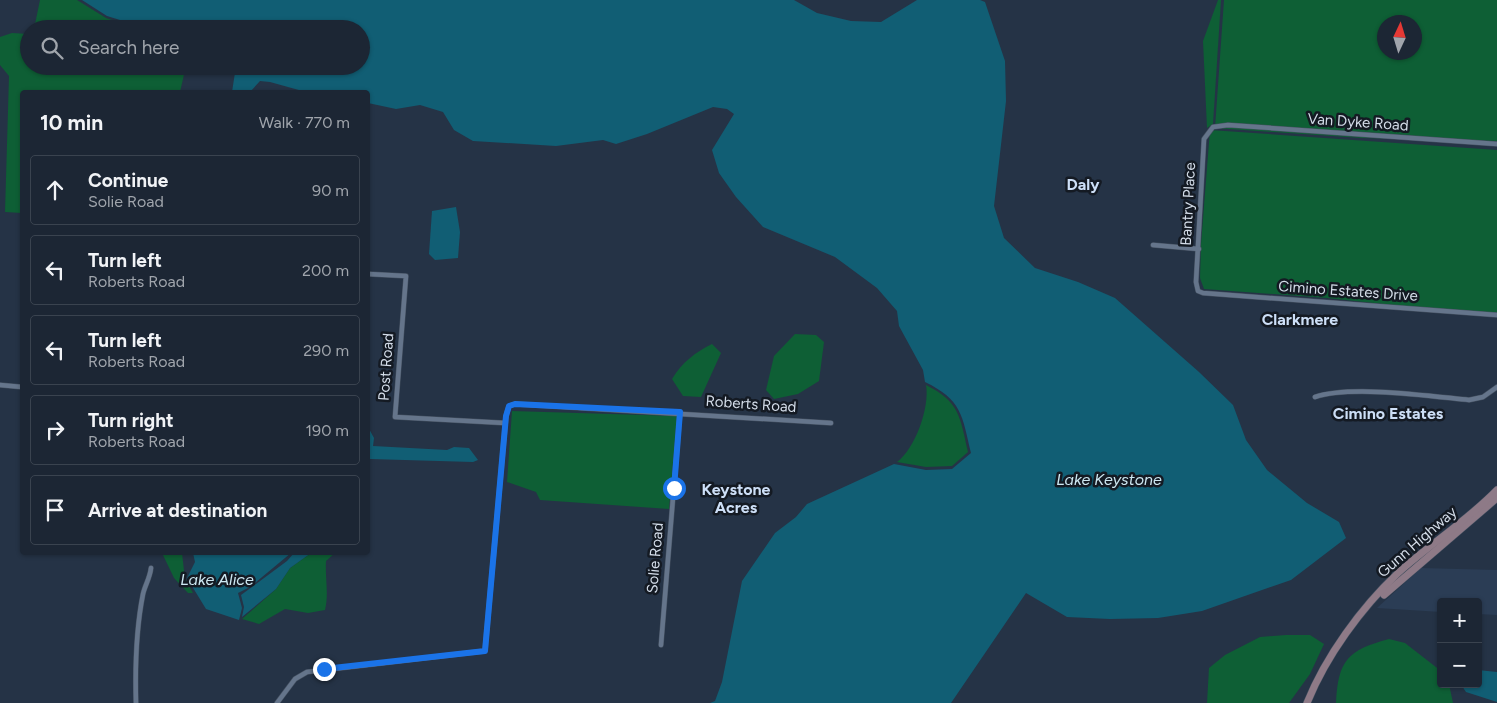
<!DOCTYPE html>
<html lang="en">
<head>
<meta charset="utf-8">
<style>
  body { margin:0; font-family:Figtree,sans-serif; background:#293240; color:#f1f3f6 }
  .controls { position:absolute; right:15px; bottom:15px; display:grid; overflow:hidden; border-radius:5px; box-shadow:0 1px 4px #0004 }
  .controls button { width:45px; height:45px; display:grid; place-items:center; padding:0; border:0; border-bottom:1px solid #3a434f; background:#1c2634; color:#f1f3f6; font:25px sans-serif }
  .compass { position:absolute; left:1377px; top:15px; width:45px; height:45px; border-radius:50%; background:#1c2634; box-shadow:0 1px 4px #0004; rotate:4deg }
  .stop { position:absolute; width:15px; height:15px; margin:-11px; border:4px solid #1a73e8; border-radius:50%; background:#fff }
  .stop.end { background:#1a73e8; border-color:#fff; box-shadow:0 1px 5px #0008 }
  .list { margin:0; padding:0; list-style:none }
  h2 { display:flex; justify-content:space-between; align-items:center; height:65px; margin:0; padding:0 20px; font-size:21px }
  h2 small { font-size:16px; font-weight:400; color:#a0a5ac }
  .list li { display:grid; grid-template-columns:32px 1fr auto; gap:15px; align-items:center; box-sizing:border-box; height:70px; margin:0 10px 10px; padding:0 10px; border:1px solid #3a434f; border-radius:5px }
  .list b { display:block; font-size:19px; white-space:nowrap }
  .list p { margin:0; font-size:16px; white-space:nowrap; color:#a0a5ac }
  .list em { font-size:16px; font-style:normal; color:#a0a5ac }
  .icon { flex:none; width:28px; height:28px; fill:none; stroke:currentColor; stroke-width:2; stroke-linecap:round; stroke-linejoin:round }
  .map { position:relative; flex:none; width:1497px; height:703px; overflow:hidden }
  .search { position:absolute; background:#1c2634; box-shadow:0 1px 4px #0004; left:20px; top:20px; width:350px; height:55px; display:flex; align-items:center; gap:12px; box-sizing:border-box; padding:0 18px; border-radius:28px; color:#a0a5ac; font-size:19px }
  .panel { position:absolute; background:#1c2634; box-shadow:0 1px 4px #0004; left:20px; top:90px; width:350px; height:465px; border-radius:5px }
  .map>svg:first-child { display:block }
</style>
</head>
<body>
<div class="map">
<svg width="1497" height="703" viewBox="0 0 1497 703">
  <rect width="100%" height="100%" fill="#253346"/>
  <polygon fill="#2b3d55" points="1421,568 1497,570 1497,615 1478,614 1478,602 1441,602 1441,612 1377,608"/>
  <g fill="#0e5f35" fill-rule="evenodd">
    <polygon points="40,0 77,0 106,18 140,29 34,29"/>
    <polygon points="1218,0 1221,0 1213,124 1207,128 1203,41"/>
    <path d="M1224,0h273v141l-135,-3 -147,-10zM1384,22h30v30h-30z"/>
    <polygon points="12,33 29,34 29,66 186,66 180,92 22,92 22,213 5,212 9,76 0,65 0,37"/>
    <polygon points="1210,130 1497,150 1497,314 1467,313 1327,298 1204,289 1200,278 1201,244"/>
    <polygon points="795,334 816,335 824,342 819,381 798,394 774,399 766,390 774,356"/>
    <path d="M712,344l9,9 -20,44 -18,-1 -11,-17c10,-17 24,-27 40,-35z"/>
    <path d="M926,385c34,17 34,32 42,67l-16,14 -26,1 -29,-5c18,-13 33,-55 29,-77z"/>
    <polygon points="512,411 677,416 669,509 540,500 536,492 507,482"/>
    <polygon points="162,553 182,553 185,579 193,593 188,593 174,578"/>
    <path d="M311,553h24l-9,8c-1,17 3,33 -1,49l-17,3 -23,-4 -26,15 -17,-5 34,-30 14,-21z"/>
    <polygon points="1286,635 1310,635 1324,644 1310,674 1289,703 1207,703 1209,668 1225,655 1260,637"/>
    <path d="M1389,639l16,4 36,28v13h8l4,19h-117c2,-43 12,-53 53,-64z"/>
  </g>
  <g fill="#115e74">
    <path d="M82,0h712l23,13 34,8 30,1 36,-22h63l5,2 20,59 1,40 -12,105 10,32 31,30 43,14 37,16 84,74 34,33 13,35 21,30 40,33 32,19 7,16 -55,42 -89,31 -44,7 -48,1 -43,-2 -41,-24 -75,110h-241l5,-2 7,-19 20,-101 33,-48 21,-16 11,-13 87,-40 32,6 26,-1 19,-16c-9,-38 -9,-53 -46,-71l-2,-12 -24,-44 -2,-15 -20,-23 -42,-31 -72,-30 -27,-30 -17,-24 -7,-23 22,-36 -7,-5 -14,-2 -66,27 -31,10 -13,-4 -47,6 -83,-5 -19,-11 -11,-18 -23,-7 -24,4 -28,-6v-11h-62l-36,-10 -10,-1 -10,11h-18l4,-26h125v-37h-212l-42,-13z"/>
    <polygon points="456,207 460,232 458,258 435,260 429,254 432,211"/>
    <polygon points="368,427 374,438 373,446 447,450 454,447 469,448 478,460 473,462 370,459 368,467"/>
    <polygon points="193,553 193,552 291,553 250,587 238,593 242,608 239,620 206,609 187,578 195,562"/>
    <polygon points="294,553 311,553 290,568 276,589 242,617 244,607 241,595 287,561"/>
    <polygon points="1478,670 1497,672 1497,702 1466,692 1462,686 1478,684"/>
  </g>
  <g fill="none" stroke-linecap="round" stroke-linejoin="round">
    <g stroke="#455161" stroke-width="5.5">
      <g id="minor">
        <polyline points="1497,144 1228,125 1213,127 1204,139 1196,282 1198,291 1203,293 1497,315"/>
        <polyline points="1153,245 1199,249"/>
        <polyline points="368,274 406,276 395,417 505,423"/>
        <polyline points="0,385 22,387"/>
        <path d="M1315,397c36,-12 114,-1 154,3l14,-3 14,-10"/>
        <polyline points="661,645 680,412"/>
        <path d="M136,703c-1,-36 0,-74 7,-109 2,-9 7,-16 8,-26"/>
        <polyline points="277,703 295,679 307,672 485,651 506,416 509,406 515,404 831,423"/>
      </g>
    </g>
    <g stroke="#455161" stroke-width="8">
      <g id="secondary">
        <polyline points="1384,595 1497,498"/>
        <path d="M1307,703c19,-47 54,-95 91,-130 32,-29 69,-52 99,-83"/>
      </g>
    </g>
    <use href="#minor" stroke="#65758b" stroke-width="4.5"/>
    <use href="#secondary" stroke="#8e7a87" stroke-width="7"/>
  </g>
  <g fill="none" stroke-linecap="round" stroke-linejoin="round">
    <polyline stroke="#1a73e8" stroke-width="6" points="324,669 485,651 506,416 509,406 515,404 680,412 674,488"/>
  </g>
  <g text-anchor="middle" stroke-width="5" stroke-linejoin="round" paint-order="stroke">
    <g font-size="15" fill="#d4dde9" stroke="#141a23">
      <text transform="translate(1358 122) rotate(4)" y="5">Van Dyke Road</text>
      <text transform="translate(1188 204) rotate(-87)" y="5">Bantry Place</text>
      <text transform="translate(1348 291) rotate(4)" y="5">Cimino Estates Drive</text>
      <text transform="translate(386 367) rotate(-86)" y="5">Post Road</text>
      <text transform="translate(751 404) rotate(4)" y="5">Roberts Road</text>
      <text transform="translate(1417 542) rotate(-41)" y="5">Gunn Highway</text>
      <text transform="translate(655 558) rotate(-85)" y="5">Solie Road</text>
    </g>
    <g font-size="16" font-weight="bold" fill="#cddff7" stroke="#141a23">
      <text x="1083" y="190">Daly</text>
      <text x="1300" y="325">Clarkmere</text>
      <text x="1388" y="419">Cimino Estates</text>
      <text x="736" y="495">Keystone<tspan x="736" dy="18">Acres</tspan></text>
    </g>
    <g font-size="16" font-style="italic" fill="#cde8f2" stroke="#141a23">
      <text x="1109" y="485">Lake Keystone</text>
      <text x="217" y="585">Lake Alice</text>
    </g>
  </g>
</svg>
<div class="controls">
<button>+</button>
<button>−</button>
</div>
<svg class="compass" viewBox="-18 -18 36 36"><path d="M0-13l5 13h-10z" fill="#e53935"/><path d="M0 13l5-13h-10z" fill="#a0a5ac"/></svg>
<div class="stop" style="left:674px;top:488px"></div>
<div class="stop end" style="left:324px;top:669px"></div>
<div class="search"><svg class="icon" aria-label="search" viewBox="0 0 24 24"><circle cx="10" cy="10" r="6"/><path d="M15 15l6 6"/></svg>Search here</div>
<section class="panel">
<h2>10 min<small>Walk · 770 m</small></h2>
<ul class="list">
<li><svg class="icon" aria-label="ahead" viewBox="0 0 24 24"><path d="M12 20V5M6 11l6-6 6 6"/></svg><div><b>Continue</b><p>Solie Road</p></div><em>90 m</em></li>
<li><svg class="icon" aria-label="left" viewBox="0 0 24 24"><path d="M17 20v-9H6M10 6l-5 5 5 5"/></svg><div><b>Turn left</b><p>Roberts Road</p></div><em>200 m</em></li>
<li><svg class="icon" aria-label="left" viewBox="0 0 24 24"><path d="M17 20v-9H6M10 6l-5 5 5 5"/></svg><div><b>Turn left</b><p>Roberts Road</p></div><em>290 m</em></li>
<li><svg class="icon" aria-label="right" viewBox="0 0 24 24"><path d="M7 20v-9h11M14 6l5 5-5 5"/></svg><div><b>Turn right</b><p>Roberts Road</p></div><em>190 m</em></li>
<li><svg class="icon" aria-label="arrive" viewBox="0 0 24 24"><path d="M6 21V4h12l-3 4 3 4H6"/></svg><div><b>Arrive at destination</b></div></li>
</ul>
</section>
</div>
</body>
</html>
